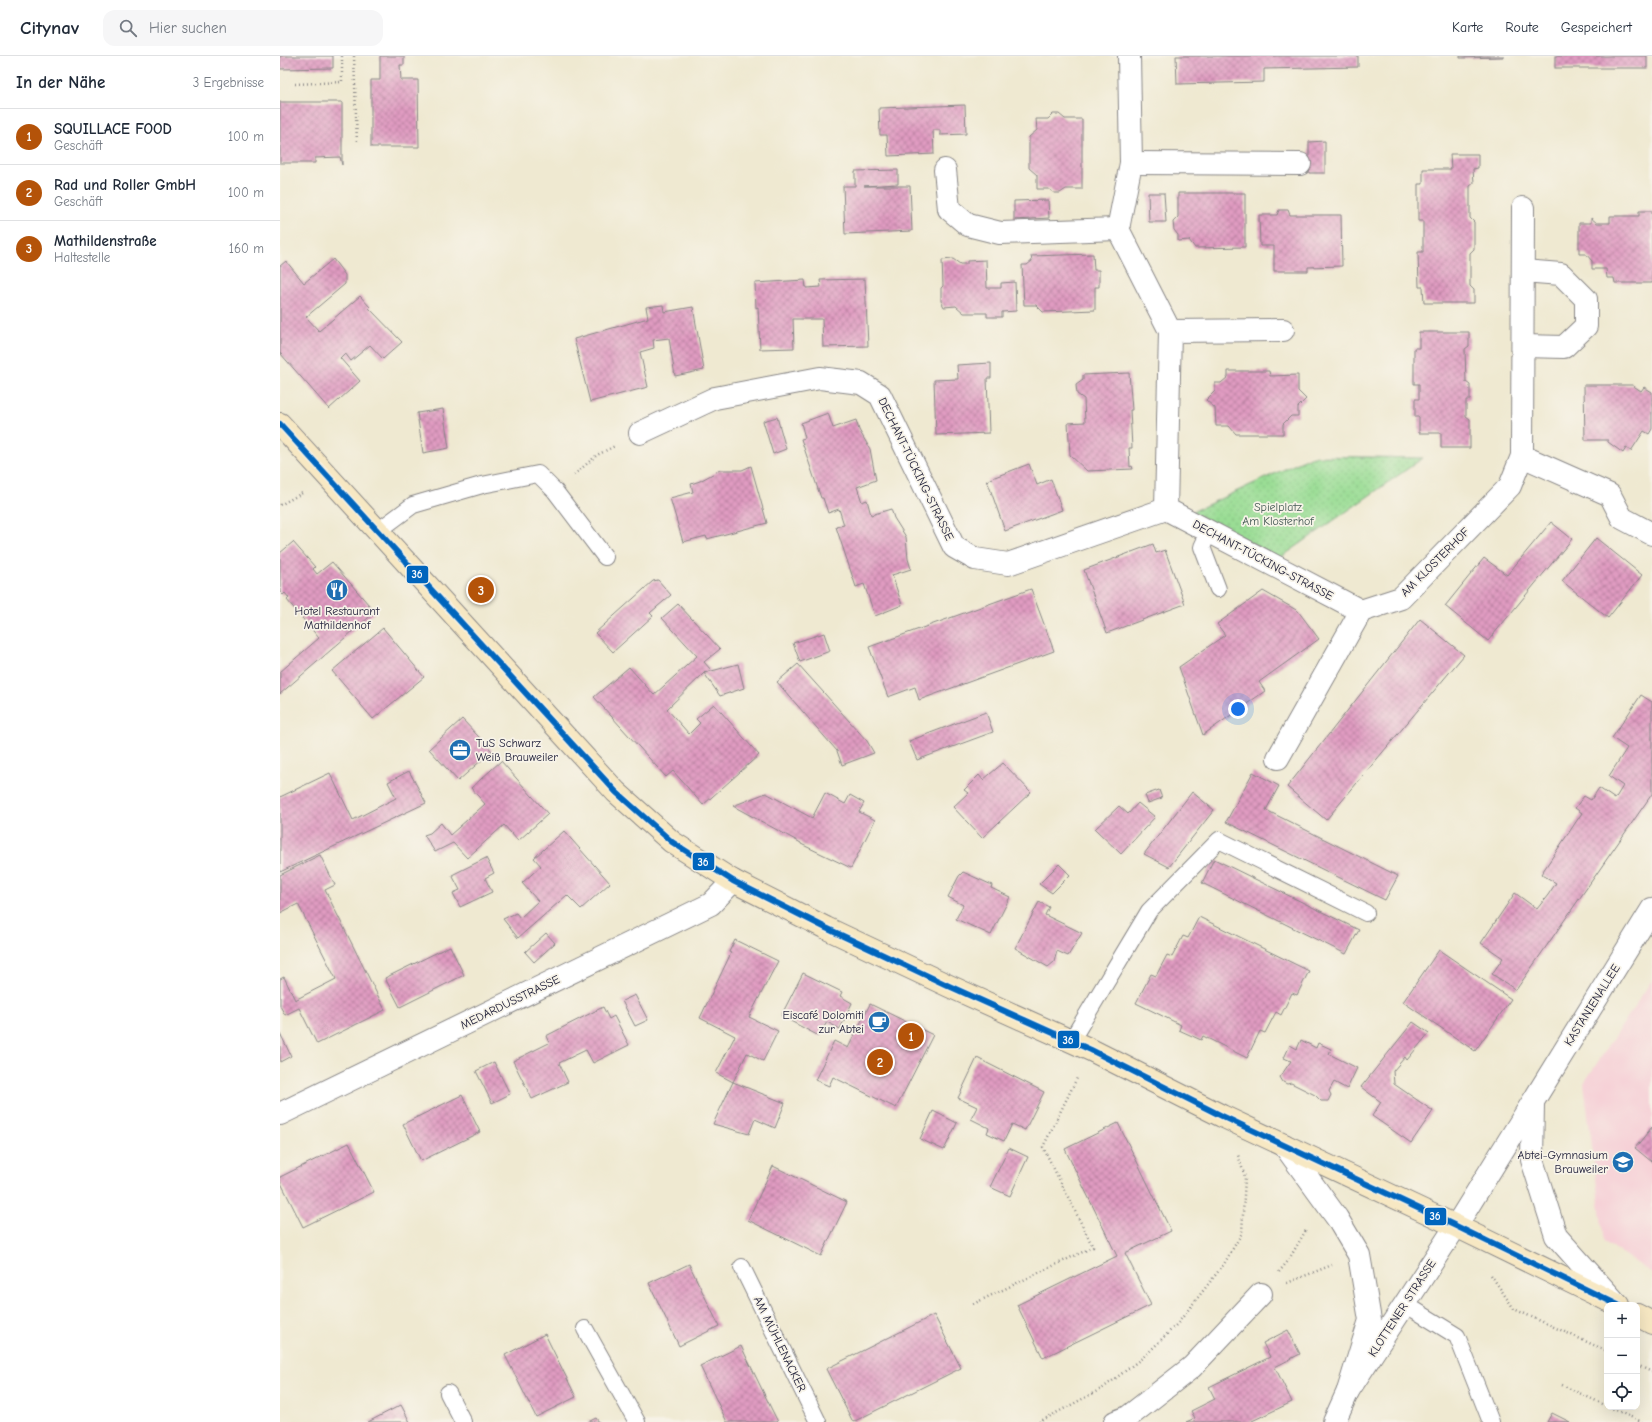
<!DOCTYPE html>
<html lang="de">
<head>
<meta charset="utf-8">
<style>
  body { margin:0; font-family:"Comic Neue",sans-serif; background:#f6f6f7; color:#1f2937 }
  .controls { position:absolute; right:12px; bottom:12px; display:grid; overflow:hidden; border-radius:8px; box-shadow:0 4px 16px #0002 }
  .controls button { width:36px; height:36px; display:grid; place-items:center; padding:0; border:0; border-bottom:1px solid #e0e1e3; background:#fff; color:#1f2937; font:20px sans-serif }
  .you { position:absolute; left:958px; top:653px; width:14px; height:14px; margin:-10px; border:3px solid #fff; border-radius:50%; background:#1a73e8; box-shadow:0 0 0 6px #1a73e833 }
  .badge { display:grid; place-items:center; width:26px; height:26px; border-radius:50%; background:#b45309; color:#fff; font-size:13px; font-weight:700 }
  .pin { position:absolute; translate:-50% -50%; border:2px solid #fff; box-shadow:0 1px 4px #0006 }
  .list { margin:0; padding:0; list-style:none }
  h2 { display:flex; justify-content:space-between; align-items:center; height:52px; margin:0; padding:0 16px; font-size:17px }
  h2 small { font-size:13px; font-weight:400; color:#747a83 }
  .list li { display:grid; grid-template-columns:26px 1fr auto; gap:12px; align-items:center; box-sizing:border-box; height:56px; padding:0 16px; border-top:1px solid #e0e1e3 }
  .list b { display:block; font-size:15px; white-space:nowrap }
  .list p { margin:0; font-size:13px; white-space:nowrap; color:#747a83 }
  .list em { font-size:13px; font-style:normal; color:#747a83 }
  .icon { flex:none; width:22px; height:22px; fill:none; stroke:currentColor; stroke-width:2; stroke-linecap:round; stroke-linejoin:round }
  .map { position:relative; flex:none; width:1372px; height:1366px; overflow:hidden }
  header { display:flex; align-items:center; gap:24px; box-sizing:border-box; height:56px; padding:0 20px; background:#fff; border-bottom:1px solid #e0e1e3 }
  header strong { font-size:19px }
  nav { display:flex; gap:22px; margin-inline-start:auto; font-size:14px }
  .search { width:280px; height:36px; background:#f6f6f7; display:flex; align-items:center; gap:10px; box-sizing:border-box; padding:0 14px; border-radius:12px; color:#747a83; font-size:15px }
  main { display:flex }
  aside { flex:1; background:#fff }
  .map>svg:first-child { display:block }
</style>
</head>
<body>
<header>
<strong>Citynav</strong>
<div class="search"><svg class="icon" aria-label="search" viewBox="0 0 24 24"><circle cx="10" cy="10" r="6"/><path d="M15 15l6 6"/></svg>Hier suchen</div>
<nav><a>Karte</a><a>Route</a><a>Gespeichert</a></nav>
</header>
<main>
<aside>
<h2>In der Nähe<small>3 Ergebnisse</small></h2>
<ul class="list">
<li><span class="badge">1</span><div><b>SQUILLACE FOOD</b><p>Geschäft</p></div><em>100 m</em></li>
<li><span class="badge">2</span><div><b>Rad und Roller GmbH</b><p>Geschäft</p></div><em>100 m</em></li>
<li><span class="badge">3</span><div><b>Mathildenstraße</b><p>Haltestelle</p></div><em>160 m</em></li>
</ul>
</aside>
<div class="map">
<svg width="1372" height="1366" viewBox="0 0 1372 1366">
  <defs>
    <pattern id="park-dots" width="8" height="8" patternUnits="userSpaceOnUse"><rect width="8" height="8" fill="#9add94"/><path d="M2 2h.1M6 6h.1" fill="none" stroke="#84bd80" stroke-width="1.8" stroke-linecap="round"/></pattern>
    <pattern id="building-cross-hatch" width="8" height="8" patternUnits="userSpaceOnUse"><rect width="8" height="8" fill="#e09bc1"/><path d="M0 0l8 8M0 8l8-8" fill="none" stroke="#b57e9e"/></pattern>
  </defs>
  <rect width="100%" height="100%" fill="#f7f3e8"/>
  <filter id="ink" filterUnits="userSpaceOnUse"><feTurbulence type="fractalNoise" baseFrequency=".025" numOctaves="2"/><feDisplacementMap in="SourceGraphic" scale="8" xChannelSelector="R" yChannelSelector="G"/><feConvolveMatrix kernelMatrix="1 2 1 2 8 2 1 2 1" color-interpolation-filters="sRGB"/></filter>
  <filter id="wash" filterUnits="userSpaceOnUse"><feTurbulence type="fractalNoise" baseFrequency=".012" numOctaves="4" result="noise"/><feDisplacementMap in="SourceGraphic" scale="16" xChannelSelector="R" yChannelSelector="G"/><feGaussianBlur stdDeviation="0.9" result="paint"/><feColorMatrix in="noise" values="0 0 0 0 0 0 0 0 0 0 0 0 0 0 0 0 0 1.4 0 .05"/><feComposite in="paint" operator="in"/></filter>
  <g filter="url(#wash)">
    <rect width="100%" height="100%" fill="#efe9d1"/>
    <polygon fill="#f6cfd6" points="1372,924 1372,1217 1324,1186 1304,1027"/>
    <polygon fill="url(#park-dots)" stroke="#5e8068" points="1033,400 1143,402 1000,502 912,456"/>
    <g id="blocks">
      <g fill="url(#building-cross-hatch)">
        <polygon points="0,0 53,0 53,12 0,13"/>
        <polygon points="100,0 124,0 124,9 120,9 121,24 138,24 139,91 91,91 91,24 100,24"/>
        <polygon points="896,0 1078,0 1078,11 984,13 984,26 897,28"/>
        <polygon points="1180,0 1223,0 1223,1 1180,2"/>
        <rect x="1275" y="0" width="92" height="12"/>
        <polygon points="0,46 62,46 62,109 60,101 35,102 35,107 0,107"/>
        <polygon points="685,49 686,78 660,79 660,74 653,74 654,98 608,100 607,79 600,79 599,52"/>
        <polygon points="773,58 779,58 785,63 802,63 802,133 786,133 780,137 774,137 769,133 757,133 757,119 749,112 749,81 757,74 756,63 768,63"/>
        <polygon points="1045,85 1045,117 1029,117 1029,86"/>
        <polygon points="1170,98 1198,98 1198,112 1193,113 1194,127 1190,130 1190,162 1194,166 1194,193 1190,197 1190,230 1194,234 1194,247 1144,247 1143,231 1139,231 1138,196 1143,196 1143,165 1138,165 1138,128 1143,128 1143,113 1171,113"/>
        <polygon points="618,114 618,128 584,130 630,130 632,175 565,178 563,130 575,130 575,115"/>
        <polygon points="868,137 884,137 886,166 869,166"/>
        <polygon points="898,137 965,137 965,191 915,192 909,184 898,185 898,179 894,174 893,166 898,161"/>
        <polygon points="768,144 769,162 734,164 734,145"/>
        <polygon points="999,154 1008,154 1010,159 1061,159 1062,210 1028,211 1028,215 994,215 994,190 980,190 979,159 997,159"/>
        <polygon points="1359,155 1372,155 1372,227 1335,227 1334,222 1327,222 1326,213 1312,213 1312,205 1306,198 1299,198 1299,167 1311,167 1311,162 1317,167 1330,167 1330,160 1359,160"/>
        <polygon points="813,198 814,214 819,214 819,231 815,231 815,254 763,256 756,249 744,249 742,209 747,209 752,205 751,200"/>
        <polygon points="53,203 65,219 65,228 26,261 39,275 80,240 90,251 89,252 122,286 103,303 90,289 71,305 65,297 60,302 80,325 49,353 0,297 0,210 6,205 24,227"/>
        <polygon points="673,203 680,208 687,208 687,205 706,204 707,232 721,232 721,227 735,226 736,255 722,256 722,261 707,261 707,257 684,257 676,250 664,251 661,245 661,232 663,230 662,204"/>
        <polygon points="585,223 588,290 543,291 542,263 513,263 514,292 480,293 478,251 476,252 475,227 525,224 526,232 541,231 540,224"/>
        <polygon points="383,249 384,256 413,251 424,314 395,320 389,282 373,284 374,292 360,296 368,331 310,346 294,283 368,262 366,251"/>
        <polygon points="1139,276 1189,276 1189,290 1185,293 1186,326 1190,329 1190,344 1186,344 1186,360 1190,363 1190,392 1161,392 1161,377 1139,377 1139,361 1135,361 1135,343 1139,343 1139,328 1134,328 1134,292 1139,292"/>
        <polygon points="711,307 711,322 707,322 709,377 656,379 654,324 678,323 677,309"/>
        <polygon points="948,315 989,315 990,320 1018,319 1018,335 1026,343 1018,351 1018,360 1011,360 1003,368 1003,378 956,378 949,370 936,370 935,352 926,344 935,335 935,327 941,327 948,321"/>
        <polygon points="849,317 852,354 850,354 852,392 849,392 850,411 852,410 853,413 807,415 790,399 788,367 805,366 804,343 797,338 796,329 803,324 803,319"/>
        <polygon points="1304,329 1352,329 1361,335 1364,331 1372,336 1372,373 1369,378 1364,375 1351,395 1346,392 1343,397 1328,386 1328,384 1305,384"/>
        <polygon points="163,353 169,392 143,397 137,357"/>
        <polygon points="548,357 553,372 576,364 579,374 590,393 596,424 577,431 582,446 587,444 591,459 611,453 614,462 626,481 628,503 631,513 612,519 622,549 595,560 584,528 576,531 556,471 564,469 559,453 548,457 543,442 541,442 521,383 525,382 521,367"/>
        <polygon points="497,361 506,393 493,398 483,365"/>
        <polygon points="749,408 757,429 771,423 782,454 725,475 707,424"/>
        <polygon points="471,410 487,467 427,483 426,480 403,486 390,442 413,436 411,428 420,425 440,414 462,414"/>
        <polygon points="1271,466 1292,483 1208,585 1165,550 1204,502 1227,519"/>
        <polygon points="1316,482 1362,519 1328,562 1282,525"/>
        <polygon points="13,486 35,511 33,513 37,518 52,506 95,556 0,638 0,616 39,582 7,544 9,542 5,537 3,539 0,536 0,497"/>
        <polygon points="873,488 876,497 885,494 905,548 827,577 804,514"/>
        <polygon points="378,524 391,539 370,557 373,560 333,596 315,577 373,525"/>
        <polygon points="751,533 774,595 639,644 635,631 608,641 589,591"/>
        <polygon points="983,535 1018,555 1039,583 979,626 985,635 923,679 899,611 945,579 937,568"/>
        <polygon points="398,548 440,593 424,606 431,614 424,617 458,608 464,632 440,640 424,617 387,653 409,678 420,667 416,663 434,648 479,699 423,749 393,715 386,721 314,641 349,611 374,639 417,600 382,562"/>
        <polygon points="1140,563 1184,599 1046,764 1007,731"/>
        <polygon points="103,572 144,621 93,663 52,615"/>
        <polygon points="544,577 550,595 520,606 513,587"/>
        <polygon points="518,608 587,685 594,697 562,709 557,695 497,626"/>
        <polygon points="1361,639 1372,646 1372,738 1236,934 1212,918 1223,902 1201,887 1235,837 1257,853 1268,839 1276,827 1261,818 1302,757 1295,752 1304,740 1311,744 1319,732 1335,743 1343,730 1329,720 1347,692 1332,682"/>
        <polygon points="706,656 713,676 637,704 629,685"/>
        <polygon points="182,663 212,695 178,725 149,693"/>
        <polygon points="221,705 268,758 238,785 224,769 187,802 173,787 155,796 144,779 150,777 161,767 170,779 205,748 191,732"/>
        <polygon points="723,707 751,736 702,782 673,751 688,737 684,734 699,719 703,724"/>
        <polygon points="129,715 146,747 0,816 0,741 50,717 73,764 116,742 108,726"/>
        <polygon points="973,716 999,730 986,754 1118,820 1105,844 946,766"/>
        <polygon points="879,734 882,742 868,747 865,739"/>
        <polygon points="912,736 934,754 889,811 864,798"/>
        <polygon points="486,737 532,762 545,737 565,748 570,739 584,747 579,756 595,764 571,812 521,788 521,787 453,750"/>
        <polygon points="858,747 875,761 841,798 815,773 839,750 848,758"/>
        <polygon points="284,775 330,827 301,853 287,839 238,882 223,863 236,857 240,862 258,845 242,827 261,810 254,802"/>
        <polygon points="40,799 55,829 45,834 105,954 37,988 19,952 5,959 0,950 0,923 4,921 15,944 56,923 18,848 0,857 0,819"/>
        <polygon points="206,802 214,817 205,822 212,836 180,851 173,837 180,834 172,819"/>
        <polygon points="934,803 1079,874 1066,898 922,827"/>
        <polygon points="779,808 790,819 772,837 759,828"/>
        <polygon points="683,816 712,829 711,832 730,841 711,879 676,863 683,849 668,841 679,820"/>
        <polygon points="759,846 769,851 765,859 802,877 788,900 777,895 774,906 768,911 735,892"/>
        <polygon points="919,861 1029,915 1017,939 1012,937 1001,959 996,956 985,977 980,975 967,1002 923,980 921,984 899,974 901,969 856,947 871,918 876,920 887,899 892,901 903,880 908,882"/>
        <polygon points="266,877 275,887 254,906 245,896"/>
        <polygon points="455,884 498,905 469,961 498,975 483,1005 467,997 453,1026 505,1047 495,1072 475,1063 469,1078 433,1068 453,1026 436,1017 455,980 420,962 451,897 449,896"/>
        <polygon points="170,890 184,919 120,951 105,922"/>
        <polygon points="1159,894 1231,943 1195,995 1123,946"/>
        <polygon points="523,917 562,936 560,940 572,947 560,973 547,966 539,980 501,960"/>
        <polygon points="355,939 368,964 355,970 342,945"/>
        <polygon points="590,948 653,979 616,1052 553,1021 549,1030 535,1024 554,985 568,992"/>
        <polygon points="323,951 329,963 334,960 349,989 313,1007 306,994 279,1007 288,1026 252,1043 233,1005 269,987 266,980"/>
        <polygon points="1133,966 1149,977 1127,1004 1125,1001 1113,1015 1114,1028 1153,1055 1131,1087 1092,1060 1101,1046 1081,1031"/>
        <polygon points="0,977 11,1000 0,1006"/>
        <polygon points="1021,984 1036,992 1038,987 1051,993 1049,998 1077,1012 1067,1033 1054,1026 1049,1035 1051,1039 1048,1045 1041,1045 1035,1039 1011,1027 1007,1028 1003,1026 1000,1021 1011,1005 1004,1002 1010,989 1017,993"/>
        <polygon points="697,1002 764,1036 745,1074 732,1068 724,1085 707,1077 709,1072 691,1063 697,1051 678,1042"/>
        <polygon points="214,1006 230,1038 212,1047 196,1015"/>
        <polygon points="182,1039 200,1076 141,1105 123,1068"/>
        <polygon points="653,1055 677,1067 664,1094 640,1083"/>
        <polygon points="838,1067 891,1175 845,1197 871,1249 763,1302 737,1249 837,1200 785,1093"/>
        <polygon points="1372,1071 1372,1106 1355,1092"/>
        <polygon points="69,1087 94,1136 23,1171 0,1125 0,1121"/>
        <polygon points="729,1092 748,1101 730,1140 710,1131"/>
        <polygon points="493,1110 567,1146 541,1200 468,1164"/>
        <polygon points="409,1208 439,1270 399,1290 369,1227"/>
        <polygon points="654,1259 681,1312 573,1366 546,1313"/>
        <polygon points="1008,1274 1020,1298 995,1311 1012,1346 970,1366 906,1366 915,1362 911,1355 935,1343 929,1331 990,1301 983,1287"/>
        <polygon points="265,1278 296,1341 256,1361 225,1299"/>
        <polygon points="461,1290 491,1352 498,1366 447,1366 420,1310"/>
        <polygon points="121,1349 130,1366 88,1366"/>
        <polygon points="1272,1357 1290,1366 1267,1366"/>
        <polygon points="316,1362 319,1366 308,1366"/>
      </g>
    </g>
  </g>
  <g filter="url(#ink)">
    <use href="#blocks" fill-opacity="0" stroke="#888686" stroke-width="1"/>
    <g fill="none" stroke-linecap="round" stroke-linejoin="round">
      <g stroke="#888686" stroke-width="18">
        <g id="lane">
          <polyline points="98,475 133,449 202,429 258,418 275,435 325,501"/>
          <polyline points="929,476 922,491 938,533"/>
          <polyline points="791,985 869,855 939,784 1086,857"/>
          <polyline points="462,1211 538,1366"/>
          <polyline points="1125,1248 1177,1280 1211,1366"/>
          <polyline points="305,1273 357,1366"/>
          <polyline points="168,1337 183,1366"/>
        </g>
      </g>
      <g stroke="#888686" stroke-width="24">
        <g id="street">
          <polyline points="849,0 851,107 838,173 890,275 886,453 1081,555"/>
          <polyline points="851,107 1020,108"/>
          <polyline points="665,114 669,153 688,169 720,177 838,173"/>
          <polyline points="890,275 1003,274"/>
          <polyline points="1243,290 1284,291 1306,270 1306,243 1281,218 1243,215"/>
          <polyline points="360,377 435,342 540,322 581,327 600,339 674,491 695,503 728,508 886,453"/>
          <polyline points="1242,400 1330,439 1342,462 1372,478"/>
          <polyline points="998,702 1081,555 1121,542 1230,430 1242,400 1243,152"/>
          <polyline points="1253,1047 1252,1104 1276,1180 1337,1248"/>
          <polyline points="0,1058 431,848 453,825"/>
          <polyline points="1004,1089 1057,1162 1079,1199 1090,1264 1068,1335 1054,1366"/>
          <polyline points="1068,1335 1176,1170 1372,853"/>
          <polyline points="835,1366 848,1361 912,1311 981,1238"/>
        </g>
      </g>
      <g stroke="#888686" stroke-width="24">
        <g id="secondary">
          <polyline points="0,368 336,736 392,786 453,825 546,872 669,930 811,994 942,1060 1176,1170 1338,1249"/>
          <polyline points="1357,1259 1372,1267"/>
        </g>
      </g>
      <g stroke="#888686" stroke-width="2.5" stroke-dasharray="1 3" stroke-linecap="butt">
        <polyline points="74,0 77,88"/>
        <polyline points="15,28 62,26 62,0"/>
        <polyline points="294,419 317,399 335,390"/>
        <polyline points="0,449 24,436"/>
        <polyline points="999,1216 1008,1205 1026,1174"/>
        <polyline points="1211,1219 1234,1253 1327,1295"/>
        <polyline points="1007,1227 1052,1209"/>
        <polyline points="693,1248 813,1191 763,1091 798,1020"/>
        <polyline points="1357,1309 1372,1316"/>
        <polyline points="1282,1329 1327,1350"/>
        <polyline points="1329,1351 1362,1366"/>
        <polyline points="759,1366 823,1332 866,1299 898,1267 944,1208 962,1177 965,1121 958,1099"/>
      </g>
      <use href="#lane" stroke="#fff" stroke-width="16"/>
      <use href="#street" stroke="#fff" stroke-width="22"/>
      <use href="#secondary" stroke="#f7e8c3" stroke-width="22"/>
      <g stroke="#f7f3e8" stroke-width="9">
        <polyline id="bus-1" points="0,368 336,736 392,786 453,825 546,872 669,930 811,994 942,1060 1176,1170 1338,1249"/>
      </g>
      <use href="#bus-1" stroke="#0065bd" stroke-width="6"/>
    </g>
  </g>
  <defs>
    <g id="restaurant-disc" transform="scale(1.15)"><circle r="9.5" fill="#1f6fb2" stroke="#f7f3e8"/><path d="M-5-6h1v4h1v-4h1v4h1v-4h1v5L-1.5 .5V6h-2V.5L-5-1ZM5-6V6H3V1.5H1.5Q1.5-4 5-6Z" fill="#fff"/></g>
    <g id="office-disc" transform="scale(1.15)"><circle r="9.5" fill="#1f6fb2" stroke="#f7f3e8"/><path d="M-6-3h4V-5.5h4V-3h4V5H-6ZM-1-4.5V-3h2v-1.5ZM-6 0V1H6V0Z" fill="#fff"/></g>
    <g id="cafe-disc" transform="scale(1.15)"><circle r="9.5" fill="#1f6fb2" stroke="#f7f3e8"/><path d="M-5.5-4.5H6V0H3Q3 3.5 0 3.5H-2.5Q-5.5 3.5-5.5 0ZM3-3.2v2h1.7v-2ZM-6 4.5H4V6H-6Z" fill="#fff"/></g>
    <g id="school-disc" transform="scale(1.15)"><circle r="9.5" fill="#1f6fb2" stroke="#f7f3e8"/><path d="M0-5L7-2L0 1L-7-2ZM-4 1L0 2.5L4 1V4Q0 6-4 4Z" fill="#fff"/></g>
  </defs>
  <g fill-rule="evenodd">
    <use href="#restaurant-disc" x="57" y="534"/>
    <use href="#office-disc" x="180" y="694"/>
    <use href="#cafe-disc" x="599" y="966"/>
    <use href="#school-disc" x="1343" y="1106"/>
  </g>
  <g text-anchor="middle" stroke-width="3.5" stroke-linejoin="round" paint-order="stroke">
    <g font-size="12" fill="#22223b" stroke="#f7f3e8">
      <text transform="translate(636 413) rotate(64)" y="4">DECHANT-TÜCKING-STRASSE</text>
      <text transform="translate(983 504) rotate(28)" y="4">DECHANT-TÜCKING-STRASSE</text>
      <text transform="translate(1155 506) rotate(-45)" y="4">AM KLOSTERHOF</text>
      <text transform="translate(230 946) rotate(-26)" y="4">MEDARDUSSTRASSE</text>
      <text transform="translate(1312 949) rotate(-58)" y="4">KASTANIENALLEE</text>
      <text transform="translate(1122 1252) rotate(-57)" y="4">KLOTTENER STRASSE</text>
      <text transform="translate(500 1288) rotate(64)" y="4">AM MÜHLENACKER</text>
    </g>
    <g font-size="12" fill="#465a56" stroke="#f7f3e8">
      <text x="998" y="455">Spielplatz<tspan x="998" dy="14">Am Klosterhof</tspan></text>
    </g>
    <g font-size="12" fill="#22223b" stroke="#f7f3e8" text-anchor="end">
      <text x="57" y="559" text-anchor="middle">Hotel Restaurant<tspan x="57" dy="14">Mathildenhof</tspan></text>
      <text x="196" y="691" text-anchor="start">TuS Schwarz<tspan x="196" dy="14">Weiß Brauweiler</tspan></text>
      <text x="584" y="963">Eiscafé Dolomiti<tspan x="584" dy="14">zur Abtei</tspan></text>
      <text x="1328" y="1103">Abtei-Gymnasium<tspan x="1328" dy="14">Brauweiler</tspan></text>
    </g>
  </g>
  <g stroke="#f7f3e8" stroke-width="1.5">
    <rect x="126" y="509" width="23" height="19" rx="4" fill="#0065bd"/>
    <rect x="412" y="796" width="23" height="19" rx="4" fill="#0065bd"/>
    <rect x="777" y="974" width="23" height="19" rx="4" fill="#0065bd"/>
    <rect x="1144" y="1151" width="23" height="19" rx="4" fill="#0065bd"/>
  </g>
  <g font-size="11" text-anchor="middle" font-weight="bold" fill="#fff">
    <text x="137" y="522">36</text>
    <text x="423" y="810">36</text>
    <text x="788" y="988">36</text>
    <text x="1155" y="1164">36</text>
  </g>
</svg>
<div class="controls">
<button>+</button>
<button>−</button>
<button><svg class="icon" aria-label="locate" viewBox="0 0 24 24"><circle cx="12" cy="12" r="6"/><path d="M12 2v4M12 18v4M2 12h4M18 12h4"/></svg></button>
</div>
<div class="you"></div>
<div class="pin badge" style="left:631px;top:980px">1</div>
<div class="pin badge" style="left:600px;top:1006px">2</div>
<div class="pin badge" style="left:201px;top:534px">3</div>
</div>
</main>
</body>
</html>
